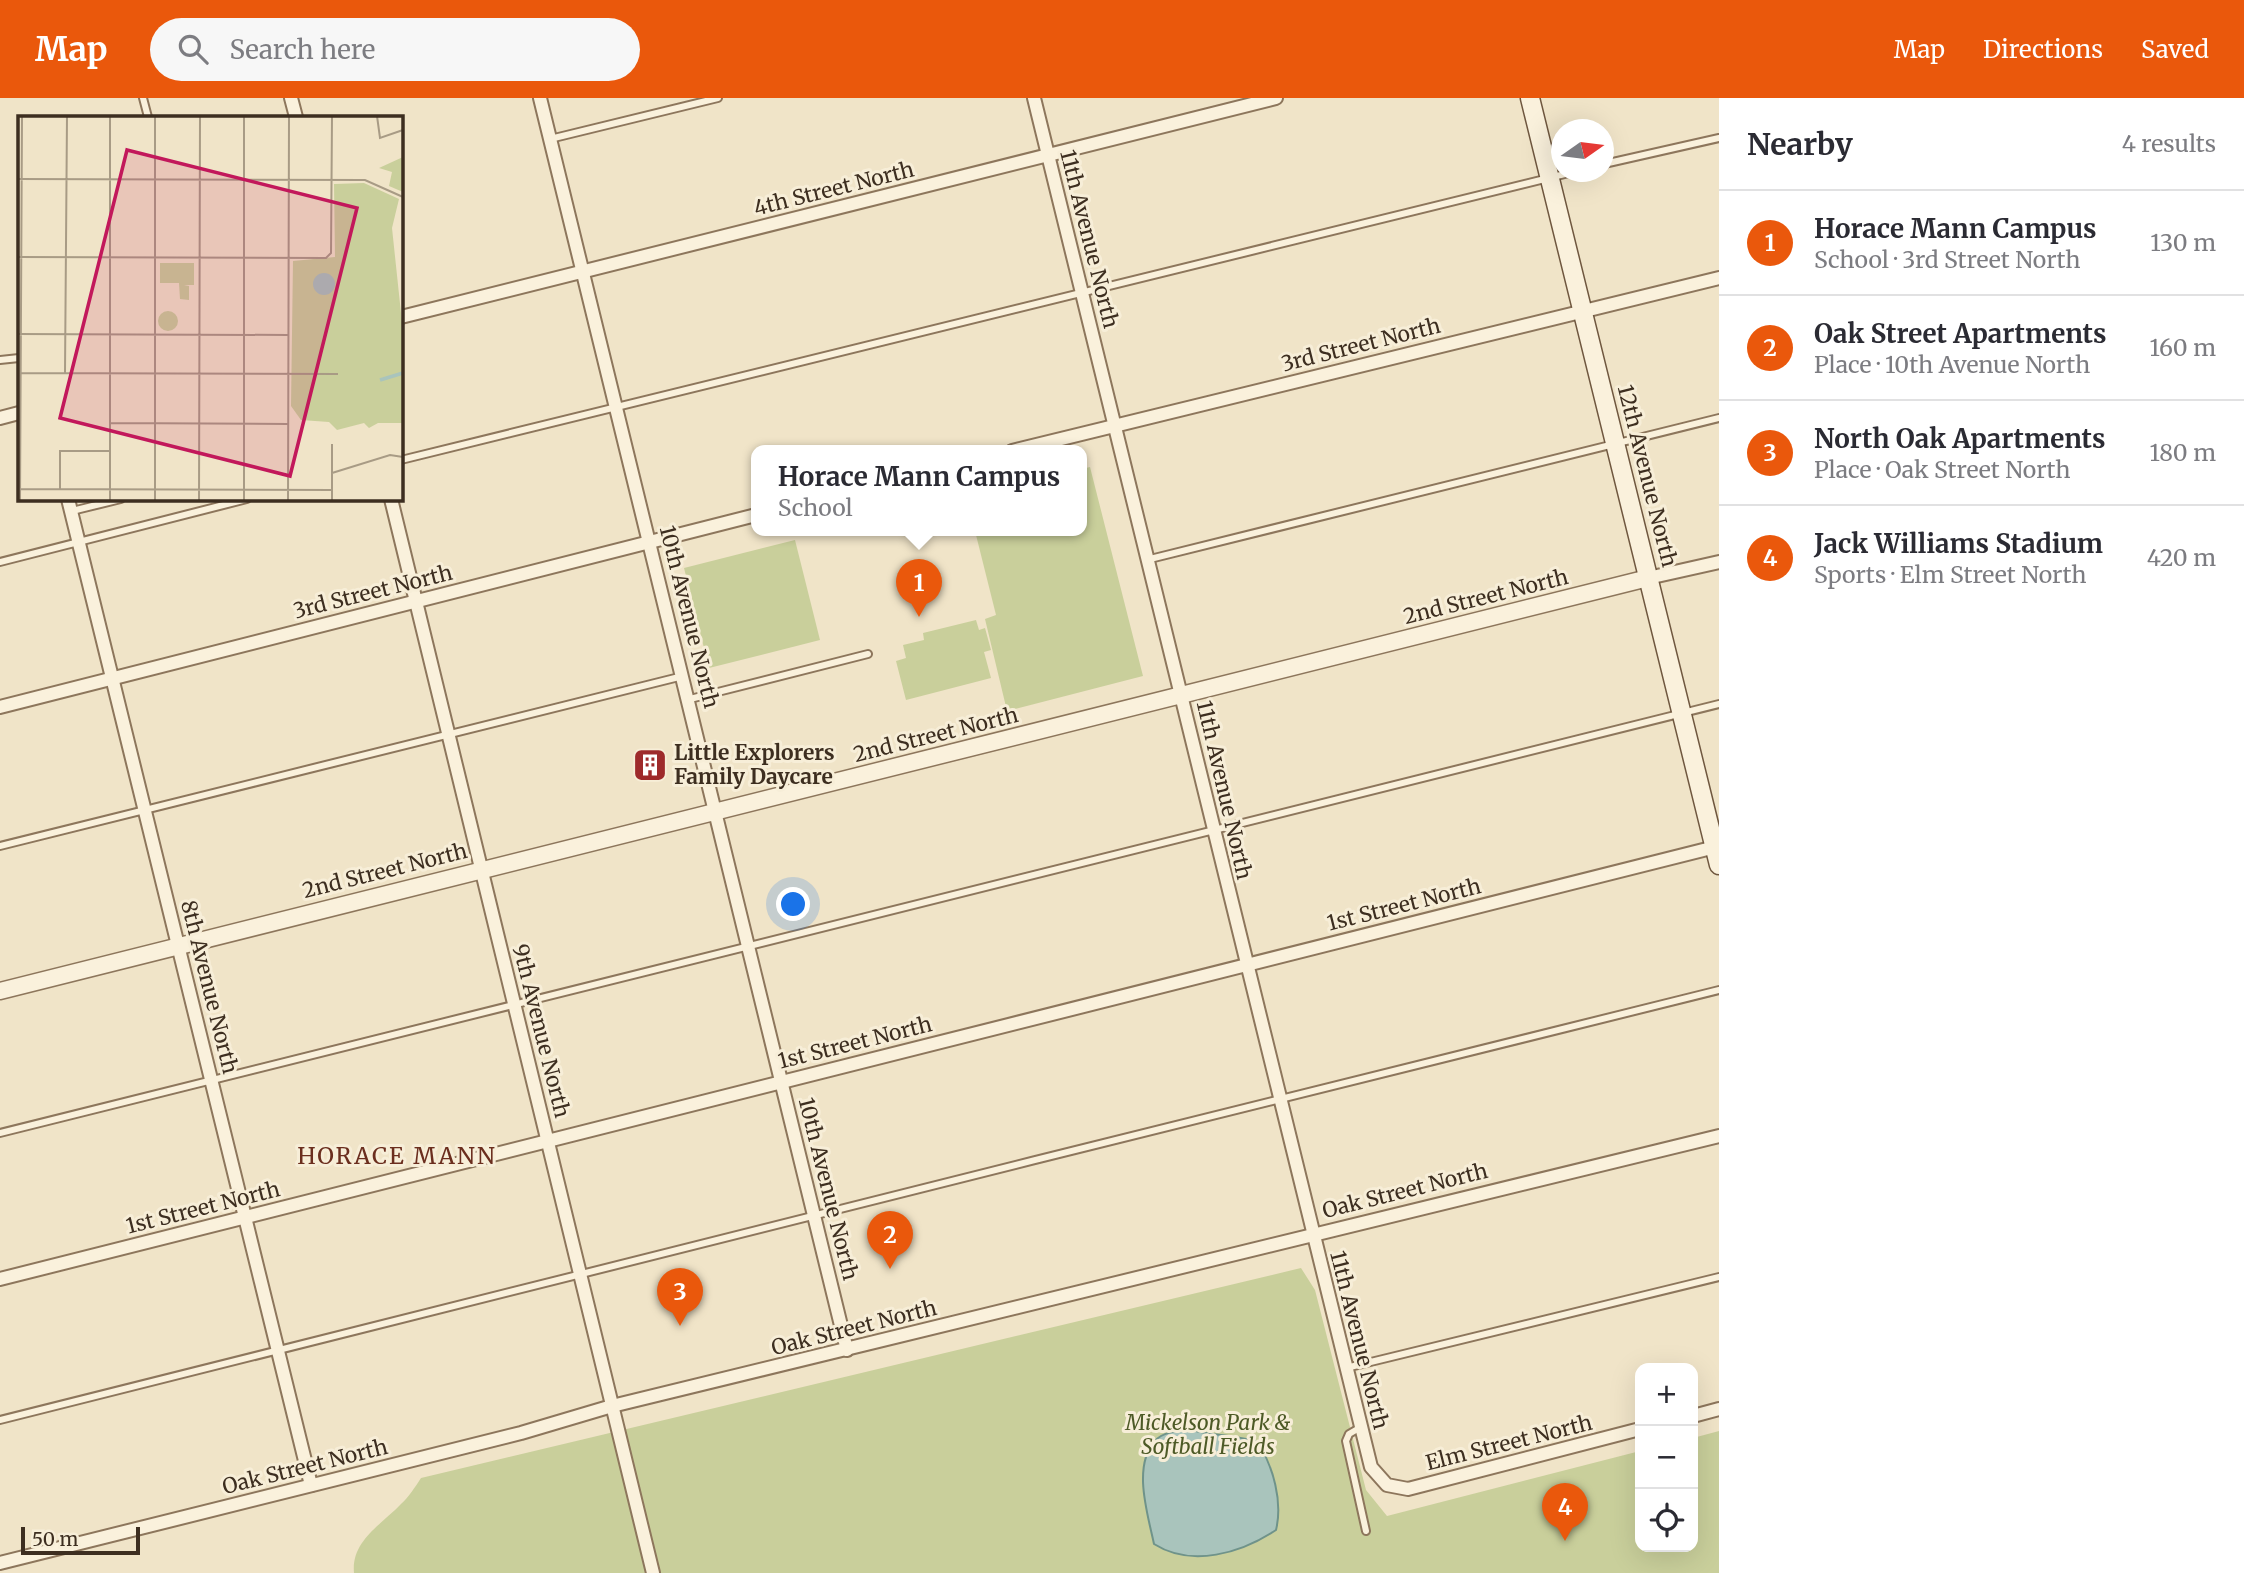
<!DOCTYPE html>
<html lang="en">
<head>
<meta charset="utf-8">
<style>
  body { margin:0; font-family:Merriweather,serif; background:#f7f7f7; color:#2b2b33 }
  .controls { position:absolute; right:21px; bottom:21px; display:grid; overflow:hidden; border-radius:14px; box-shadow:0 7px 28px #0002 }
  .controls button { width:63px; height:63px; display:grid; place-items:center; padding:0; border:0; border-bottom:2px solid #e1e1e2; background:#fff; color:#2b2b33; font:35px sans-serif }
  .compass { position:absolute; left:1551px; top:21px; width:63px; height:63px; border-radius:50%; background:#fff; box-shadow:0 7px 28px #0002; rotate:76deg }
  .scale { position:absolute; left:21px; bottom:18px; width:119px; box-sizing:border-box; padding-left:7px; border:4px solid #3d2e20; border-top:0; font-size:19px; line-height:24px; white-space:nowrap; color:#3d2e20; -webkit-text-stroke:5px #f7eed8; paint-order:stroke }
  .you { position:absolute; left:794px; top:807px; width:24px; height:24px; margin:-18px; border:5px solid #fff; border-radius:50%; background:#1a73e8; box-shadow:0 0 0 10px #1a73e833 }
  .badge { display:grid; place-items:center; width:46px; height:46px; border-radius:50%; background:#ea580c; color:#fff; font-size:23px; font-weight:700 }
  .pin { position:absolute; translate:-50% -58px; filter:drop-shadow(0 2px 4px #0008) }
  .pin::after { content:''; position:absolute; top:37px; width:24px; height:21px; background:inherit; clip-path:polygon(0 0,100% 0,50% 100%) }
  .popup { position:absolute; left:751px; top:347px; width:336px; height:91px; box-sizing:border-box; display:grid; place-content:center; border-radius:14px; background:#fff; filter:drop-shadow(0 2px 5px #0005); font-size:23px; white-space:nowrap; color:#7c7c81 }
  .popup b { font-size:26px; color:#2b2b33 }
  .popup::after { content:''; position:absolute; left:50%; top:100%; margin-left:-14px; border:14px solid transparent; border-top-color:#fff }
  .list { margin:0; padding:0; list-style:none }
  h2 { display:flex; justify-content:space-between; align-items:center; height:91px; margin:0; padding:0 28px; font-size:30px }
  h2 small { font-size:23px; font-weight:400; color:#7c7c81 }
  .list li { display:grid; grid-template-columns:46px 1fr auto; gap:21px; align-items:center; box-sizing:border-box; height:105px; padding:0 28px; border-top:2px solid #e1e1e2 }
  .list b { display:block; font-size:26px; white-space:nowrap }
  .list p { margin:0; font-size:23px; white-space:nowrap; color:#7c7c81 }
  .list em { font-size:23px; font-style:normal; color:#7c7c81 }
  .icon { flex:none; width:38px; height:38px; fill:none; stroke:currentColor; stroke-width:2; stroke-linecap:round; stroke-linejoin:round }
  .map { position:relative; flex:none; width:1719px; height:1475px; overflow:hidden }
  header { display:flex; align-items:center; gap:42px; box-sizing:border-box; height:98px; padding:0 35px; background:#ea580c; color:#fff }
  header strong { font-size:33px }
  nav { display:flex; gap:38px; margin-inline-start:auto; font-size:24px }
  .search { width:490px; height:63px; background:#f7f7f7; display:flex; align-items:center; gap:18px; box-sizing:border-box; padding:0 24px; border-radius:38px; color:#7c7c81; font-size:26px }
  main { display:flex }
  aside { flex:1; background:#fff }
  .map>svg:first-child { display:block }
</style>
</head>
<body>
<header>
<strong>Map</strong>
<div class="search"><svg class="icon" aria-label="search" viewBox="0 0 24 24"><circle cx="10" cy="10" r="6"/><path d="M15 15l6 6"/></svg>Search here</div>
<nav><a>Map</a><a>Directions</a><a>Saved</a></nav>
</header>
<main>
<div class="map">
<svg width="1719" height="1475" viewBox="0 0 1719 1475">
  <rect width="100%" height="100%" fill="#f0e4c8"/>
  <g fill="#c9cf9b">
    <polygon points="1090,369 1143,578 1007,613 985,521 996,517 975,433 1082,433 1082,371"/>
    <polygon points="795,442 820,542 709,570 684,470"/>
    <polygon points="976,522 979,532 985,530 991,552 984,554 991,580 906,602 896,563 906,560 903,547 924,542 923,535"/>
    <path d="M1301,1170l14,22 51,200 21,26 253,-65v96h53v-109l26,-7v142h-1365c-3,-32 27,-48 47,-69 8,-7 14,-17 20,-26z"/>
  </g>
  <path fill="#a9c4bc" stroke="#6f938a" stroke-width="2" d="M1192,1332c22,6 44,5 66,12 15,25 25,59 18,88 -35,23 -84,38 -122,14 -6,-29 -22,-78 1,-103 8,-10 25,-10 37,-11z"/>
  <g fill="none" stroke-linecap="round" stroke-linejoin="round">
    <g stroke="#8d765c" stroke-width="10">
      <g id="service">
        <polyline points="143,0 148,19"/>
        <polyline points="550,41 718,0"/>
        <polyline points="1604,66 1719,40"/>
        <polyline points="0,262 19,260"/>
        <polyline points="401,362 1573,74"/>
        <polyline points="72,413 121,401"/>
        <polyline points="1150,461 1719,320"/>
        <polyline points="0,464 247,401"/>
        <polyline points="690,601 868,556"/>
        <polyline points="0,748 683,578"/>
        <polyline points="0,1035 1719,606"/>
        <polyline points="1346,1270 1719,1179"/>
        <path d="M0,1322c572,-146 1146,-287 1719,-430"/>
        <polyline points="1361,1329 1349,1336 1346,1343 1366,1433"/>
      </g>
    </g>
    <g stroke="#8d765c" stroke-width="16">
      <g id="minor">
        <polyline points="291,0 296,19"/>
        <polyline points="540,0 847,1252"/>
        <polyline points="1034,0 1371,1369 1387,1387 1408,1391 1640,1331"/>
        <polyline points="401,219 1276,0"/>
        <polyline points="0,320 19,315"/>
        <polyline points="1012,353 1719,180"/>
        <polyline points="68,401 311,1387"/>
        <polyline points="391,401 653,1475"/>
        <polyline points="1648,480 1719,464"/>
        <polyline points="0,609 756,417"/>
        <polyline points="0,1181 1719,748"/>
        <polyline points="1693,1318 1719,1311"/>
        <polyline points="0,1465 521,1335 612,1308 1719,1038"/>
      </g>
    </g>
    <g stroke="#8d765c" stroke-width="19">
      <polyline id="tertiary" points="0,893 1648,480"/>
    </g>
    <g stroke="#6f573f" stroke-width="21">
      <polyline id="secondary" points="1530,0 1719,767"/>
    </g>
    <use href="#service" stroke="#faf1dc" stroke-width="6"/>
    <use href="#minor" stroke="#faf1dc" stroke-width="12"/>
    <use href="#tertiary" stroke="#faf1dc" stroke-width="16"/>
    <use href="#secondary" stroke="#faf1dc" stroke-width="18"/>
  </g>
  <defs>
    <g id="building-square" transform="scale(1.75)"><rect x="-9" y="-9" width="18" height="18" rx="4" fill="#9e2a2b" stroke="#f7eed8"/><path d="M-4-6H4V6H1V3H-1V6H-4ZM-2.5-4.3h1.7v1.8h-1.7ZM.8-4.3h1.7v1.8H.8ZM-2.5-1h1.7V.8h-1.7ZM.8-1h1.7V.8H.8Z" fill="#fff"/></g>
  </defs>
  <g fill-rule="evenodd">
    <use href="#building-square" x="650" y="667"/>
  </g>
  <g text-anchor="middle" stroke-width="6" stroke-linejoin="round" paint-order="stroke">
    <g font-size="21" fill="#3d2e20" stroke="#f7eed8">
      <text transform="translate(834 91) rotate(-14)" y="7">4th Street North</text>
      <text transform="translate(1089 141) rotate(76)" y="7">11th Avenue North</text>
      <text transform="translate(1361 247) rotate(-14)" y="7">3rd Street North</text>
      <text transform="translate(1647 378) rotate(76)" y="7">12th Avenue North</text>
      <text transform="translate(373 494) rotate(-14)" y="7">3rd Street North</text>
      <text transform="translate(1486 499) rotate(-14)" y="7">2nd Street North</text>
      <text transform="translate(689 519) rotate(76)" y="7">10th Avenue North</text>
      <text transform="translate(936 637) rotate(-14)" y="7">2nd Street North</text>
      <text transform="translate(1224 692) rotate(77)" y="7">11th Avenue North</text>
      <text transform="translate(385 773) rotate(-14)" y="7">2nd Street North</text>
      <text transform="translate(1404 807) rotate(-14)" y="7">1st Street North</text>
      <text transform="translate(209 889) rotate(76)" y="7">8th Avenue North</text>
      <text transform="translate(541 933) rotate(76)" y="7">9th Avenue North</text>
      <text transform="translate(855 945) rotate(-14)" y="7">1st Street North</text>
      <text transform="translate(828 1091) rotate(76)" y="7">10th Avenue North</text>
      <text transform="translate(1405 1093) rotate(-14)" y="7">Oak Street North</text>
      <text transform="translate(203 1110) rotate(-14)" y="7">1st Street North</text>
      <text transform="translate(854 1230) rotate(-14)" y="7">Oak Street North</text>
      <text transform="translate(1359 1242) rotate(76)" y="7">11th Avenue North</text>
      <text transform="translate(1509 1345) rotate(-14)" y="7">Elm Street North</text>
      <text transform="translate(305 1369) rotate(-14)" y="7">Oak Street North</text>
    </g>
    <g font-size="21" font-weight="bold" fill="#3d2e20" stroke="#f7eed8" text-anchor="start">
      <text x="674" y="662">Little Explorers<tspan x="674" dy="24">Family Daycare</tspan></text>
    </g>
    <g font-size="21" font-style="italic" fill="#4d5a26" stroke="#f7eed8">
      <text x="1208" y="1332">Mickelson Park &amp;<tspan x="1208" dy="24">Softball Fields</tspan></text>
    </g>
    <g font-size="23" letter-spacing="2" fill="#6b2e1e" stroke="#f7eed8">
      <text x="397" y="1066">HORACE MANN</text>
    </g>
  </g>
  <g transform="translate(18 18)">
    <rect width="385" height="385" fill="#f0e4c8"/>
    <path d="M385,41v35l-14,-6 3,-14 -13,-4zM346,67l35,16 -7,29 11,104v91h-25l-9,5 -5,-5 -27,7 -8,-8 -28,-2 -10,-14 2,-145 42,-4 -1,-73zM142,147h34v22h-10l5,1v14l-9,-1 -1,-16h-19zM140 205a10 10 0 1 1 20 0a10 10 0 1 1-20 0Z" fill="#c9cf9b"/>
    <path d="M295 168a11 11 0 1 1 22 0a11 11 0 1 1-22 0Z" fill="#a9c4bc"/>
    <path fill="none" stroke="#a9c4bc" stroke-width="3.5" d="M362,264l23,-7"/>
    <path fill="none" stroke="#a89b85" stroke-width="2" d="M226,0v385M359,0l3,22 23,-8M0,63l347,1 38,17M0,141l308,1 5,-5 1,-137M0,218l270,1M2,257l318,1M47,257l2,-257M92,307l178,1M314,328v57M314,357l58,-18 13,2M2,373l312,1M42,373v-38h50M2,385l2,-385M92,385v-385M137,385v-385M181,385l1,-385M270,385l1,-385"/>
    <path fill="#c2185b" fill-opacity="0.15" stroke="#c2185b" stroke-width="3.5" d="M109,34l230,58 -67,268 -230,-58z"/>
    <rect width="385" height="385" fill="none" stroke="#3d2e20" stroke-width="3.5"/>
  </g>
</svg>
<div class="controls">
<button>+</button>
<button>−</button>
<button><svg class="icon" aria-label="locate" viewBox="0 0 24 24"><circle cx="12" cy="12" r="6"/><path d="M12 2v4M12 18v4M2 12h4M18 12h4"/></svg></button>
</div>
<svg class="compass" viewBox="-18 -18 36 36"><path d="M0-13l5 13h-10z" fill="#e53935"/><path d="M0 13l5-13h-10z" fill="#7c7c81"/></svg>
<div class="scale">50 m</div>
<div class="you"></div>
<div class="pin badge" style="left:919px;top:519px">1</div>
<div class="popup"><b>Horace Mann Campus</b>School</div>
<div class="pin badge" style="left:890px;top:1171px">2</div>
<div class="pin badge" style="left:680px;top:1228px">3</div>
<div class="pin badge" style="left:1565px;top:1443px">4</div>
</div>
<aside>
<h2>Nearby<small>4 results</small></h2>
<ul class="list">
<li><span class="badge">1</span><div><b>Horace Mann Campus</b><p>School · 3rd Street North</p></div><em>130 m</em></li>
<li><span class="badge">2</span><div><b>Oak Street Apartments</b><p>Place · 10th Avenue North</p></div><em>160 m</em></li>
<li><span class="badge">3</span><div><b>North Oak Apartments</b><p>Place · Oak Street North</p></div><em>180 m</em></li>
<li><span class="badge">4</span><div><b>Jack Williams Stadium</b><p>Sports · Elm Street North</p></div><em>420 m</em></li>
</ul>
</aside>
</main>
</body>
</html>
